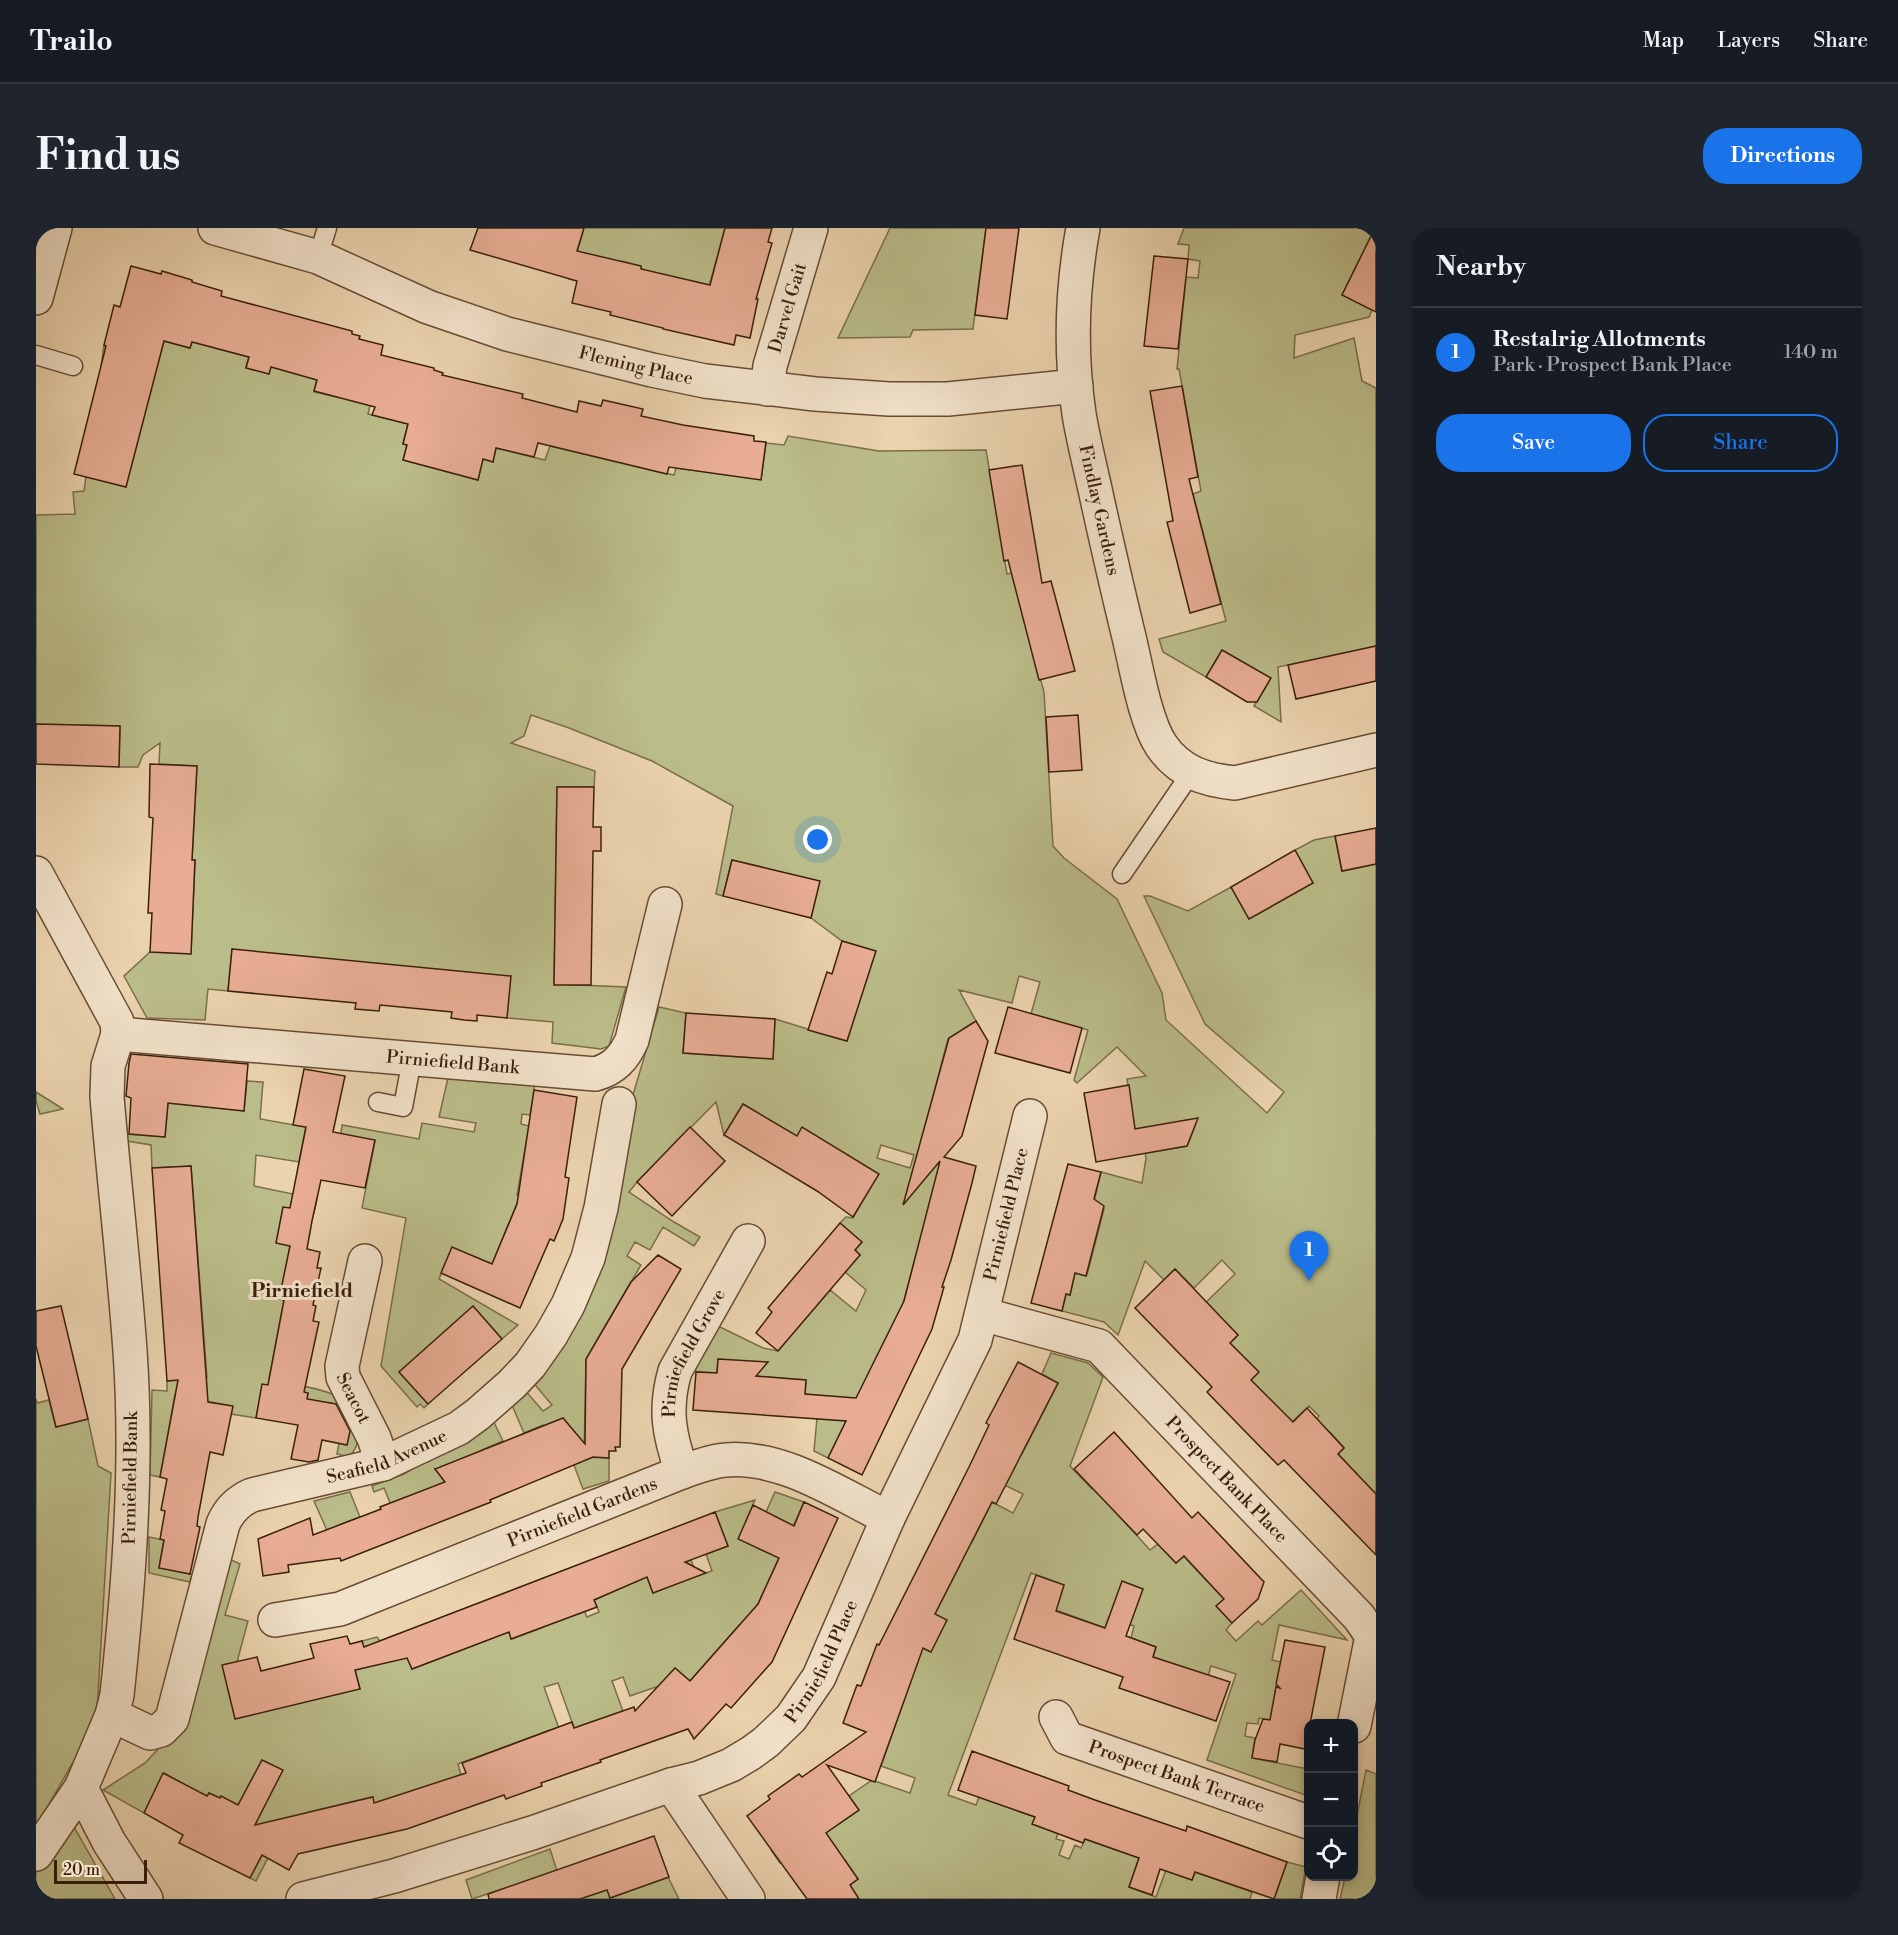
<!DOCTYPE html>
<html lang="en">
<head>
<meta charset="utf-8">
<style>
  body { margin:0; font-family:"Libre Bodoni",serif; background:#20242c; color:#f1f3f6 }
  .controls { position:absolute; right:18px; bottom:18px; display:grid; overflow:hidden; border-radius:12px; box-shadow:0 3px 9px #0003 }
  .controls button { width:54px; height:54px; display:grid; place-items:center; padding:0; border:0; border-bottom:2px solid #363941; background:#171b24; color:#f1f3f6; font:30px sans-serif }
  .scale { position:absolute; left:18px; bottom:15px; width:93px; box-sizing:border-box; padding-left:6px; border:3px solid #3b1f0a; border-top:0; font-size:16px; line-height:21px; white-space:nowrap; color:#3b1f0a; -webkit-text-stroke:4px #f2e2ca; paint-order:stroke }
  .you { position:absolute; left:782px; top:612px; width:21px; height:21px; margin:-15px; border:4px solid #fff; border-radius:50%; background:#1a73e8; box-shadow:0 0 0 9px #1a73e833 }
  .badge { display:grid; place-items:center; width:39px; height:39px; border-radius:50%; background:#1a73e8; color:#fff; font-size:20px; font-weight:700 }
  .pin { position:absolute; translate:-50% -50px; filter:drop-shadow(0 2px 3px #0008) }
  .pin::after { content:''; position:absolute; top:32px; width:21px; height:18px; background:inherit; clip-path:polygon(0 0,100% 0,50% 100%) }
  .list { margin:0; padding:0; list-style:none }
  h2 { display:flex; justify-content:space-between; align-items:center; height:78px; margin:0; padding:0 24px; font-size:26px }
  h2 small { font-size:20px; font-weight:400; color:#9ea1a6 }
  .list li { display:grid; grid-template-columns:39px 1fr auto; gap:18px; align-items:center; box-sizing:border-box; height:90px; padding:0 24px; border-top:2px solid #363941 }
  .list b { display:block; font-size:22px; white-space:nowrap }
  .list p { margin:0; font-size:20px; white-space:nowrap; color:#9ea1a6 }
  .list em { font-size:20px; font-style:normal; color:#9ea1a6 }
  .actions { display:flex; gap:12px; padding:18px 24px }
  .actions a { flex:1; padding:14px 0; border:2px solid #1a73e8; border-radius:24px; text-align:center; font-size:21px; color:#1a73e8 }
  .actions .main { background:#1a73e8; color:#fff }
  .icon { flex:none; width:33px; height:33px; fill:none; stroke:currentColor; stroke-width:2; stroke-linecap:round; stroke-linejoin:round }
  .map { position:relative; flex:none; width:1340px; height:1671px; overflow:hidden; border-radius:24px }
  header { display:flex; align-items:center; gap:36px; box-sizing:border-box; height:84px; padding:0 30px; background:#171b24; border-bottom:2px solid #363941 }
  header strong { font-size:28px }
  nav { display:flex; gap:33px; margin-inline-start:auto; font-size:21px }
  .intro { display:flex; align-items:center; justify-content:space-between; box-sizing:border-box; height:144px; padding:0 36px }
  h1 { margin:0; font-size:42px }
  .button { padding:15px 27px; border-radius:24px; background:#1a73e8; color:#fff; font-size:21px; font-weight:700 }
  main { display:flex; gap:36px; padding:0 36px }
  aside { flex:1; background:#171b24; border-radius:24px; box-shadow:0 3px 9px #0003 }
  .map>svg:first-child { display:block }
</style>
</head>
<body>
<header>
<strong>Trailo</strong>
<nav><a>Map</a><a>Layers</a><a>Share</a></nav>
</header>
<div class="intro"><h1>Find us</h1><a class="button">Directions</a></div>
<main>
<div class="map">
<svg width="1340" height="1671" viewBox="0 0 1340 1671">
  <rect width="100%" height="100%" fill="#ebd3ae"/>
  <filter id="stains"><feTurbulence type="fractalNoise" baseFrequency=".00333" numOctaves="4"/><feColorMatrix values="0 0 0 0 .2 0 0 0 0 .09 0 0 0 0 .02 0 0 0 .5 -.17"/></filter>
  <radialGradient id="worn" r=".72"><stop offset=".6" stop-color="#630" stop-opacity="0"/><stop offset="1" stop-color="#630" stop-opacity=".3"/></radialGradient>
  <g fill="#babc89" stroke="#7a6e4a" stroke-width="1.5" fill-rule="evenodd">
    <polygon points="536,0 689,0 671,66 605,41 605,38 586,33 541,53 533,51 547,4"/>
    <polygon points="854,0 950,0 937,101 877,102 874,109 802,110"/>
    <polygon points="1148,0 1339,0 1306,67 1336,82 1333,89 1259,107 1258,130 1318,110 1326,153 1340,160 1340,418 1242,439 1245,494 1218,478 1234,451 1186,422 1170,449 1127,424 1123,411 1190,393 1157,266 1165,263 1143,141 1141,141 1150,49 1162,50 1164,33 1152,31 1153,17 1142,16"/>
    <path d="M158,107l24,14 31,8 -3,10 26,-4 45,17 -3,12 23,5 37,-8 -6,25 40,10 -5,19 4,2 -4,15 75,20 5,-21 10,3 3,-14 49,12 5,-14 124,29 2,-7 85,11 5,-36 18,2 4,-9 91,15 107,-1 21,124 5,-1 32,119 9,154 11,12 53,41 45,94 4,27 101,93 17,-21 -79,-68 -61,-128h6l38,15 43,-24 18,32 64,-36 -18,-33 19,-10 21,-4 7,35 34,-7v630l-38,-40 6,-6c-13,-15 -13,-19 -33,-23l8,-9 -10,-10 -17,16 -41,-42 7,-8 -30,-27 10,-10 -18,-18 -24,-5 39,-38 -13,-14 -28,28 -19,-19 -11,11 -19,-19 -27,74 -14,-13 -42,-11 4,-17 4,1 5,-22 12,2 17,-66 -11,-3 8,-34 41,11 4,-25 -1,-5 42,-7 8,-20 -7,-6 -53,9 -8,-50 19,-3 -29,-29 -40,36 -3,-3 14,-50 -57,-16 9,-32 -21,-6 -7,27 -53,-13 17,31 -13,8 5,9 -4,6 -16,-5 -29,111 23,6 -38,144 -3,10 -73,148 -14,-7 5,-55 -14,-2 1,-14 -76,-6v-14l-12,-1 -1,14 -26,-2 27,-45 45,22 15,3 52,-61 26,21 10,-21 -21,-18 15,-17 -5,-5 7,-8 -22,-19 6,-6 7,1 20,-35 -37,-23 -34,-32 -5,9 -54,-33 -19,31 -8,-33 -79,80 -8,10 45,30 26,15 -6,9 -31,-19 -13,23 -15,-8 -8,14 14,9 -44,75 19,7v13h-30l-2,97 25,1v23l-26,8 -21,-56 -13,4 -6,-12 -19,8 -13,-30 13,-14 19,22 9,-6 -20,-24 88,-213 13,-73 26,-88 27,6 -3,40 90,6 2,-40 72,22 28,-90 -33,-10 -31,-23 8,-37 -87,-21 -9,36 -7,-2 17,-88 -81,-45 -83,-33 -38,-13 -7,21 -13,7 84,28 -1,16h-37l-3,197 72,3 -17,59 -8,3 -49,-6 1,-21 -46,-4 -275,-69 -4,42 -20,-2 -3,31 -58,-2 -23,-42 26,-24 41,1 4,-93h-3l5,-94 -38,-2 1,-21 -17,12 -5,12h-19l1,-41 -84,-2v-209l39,-1 -2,-22 11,-1 20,-146 53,21 7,-25 26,7zM845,917l33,10 -4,13 -33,-10z"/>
    <polygon points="412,850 499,855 494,887 486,886 485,896 493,898 481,967 484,968 456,1036 416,1020 403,1051 482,1097 466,1111 437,1078 363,1144 392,1176 388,1180 384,1176 381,1179 345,1138 370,990 326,980 339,913 305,906 306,897 383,911 386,895 438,904 440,895 403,889"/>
    <path d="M211,853l16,1 -3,37 46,8 -7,35 -43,-7 -2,31 63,13 -3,14 -31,-5 -6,35 13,3 -10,53 4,1 -15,79c31,9 90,7 90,52 0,10 -3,19 -10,26l-12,-3 2,-11 8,1 3,-16 -8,-2 4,-20 -39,-7 1,-6 -45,-8 -7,33 -25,-4 1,-8 -57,-11 -15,82 -10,-2 2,-85 15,1v-10l40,-3 -16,-212 -39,2 -1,-23 -24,-4v-7l38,3 3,-34 76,8z"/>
    <polygon points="0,864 27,881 4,886 0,873"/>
    <polygon points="1015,1125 1052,1135 1067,1149 1034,1238 1056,1261 1067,1252 1083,1288 1114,1322 1122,1316 1140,1335 1148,1328 1152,1333 1188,1371 1181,1378 1196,1395 1190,1402 1200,1413 1222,1393 1226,1397 1265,1362 1311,1412 1243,1397 1236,1432 1245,1434 1234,1492 1223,1490 1222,1496 1211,1495 1209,1508 1219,1510 1216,1530 1272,1541 1272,1568 1171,1532 1200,1446 1175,1438 1172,1448 1117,1429 1120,1419 1095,1410 1098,1398 1073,1389 1069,1400 1020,1382 1028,1357 995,1345 912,1567 940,1577 943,1569 999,1589 997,1596 1022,1605 1020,1611 1028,1613 1023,1627 1033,1631 1039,1617 1045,1620 1049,1611 1103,1630 1093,1659 1120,1669 1130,1642 1156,1652 1159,1644 1216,1664 1214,1671 823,1671 814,1657 822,1651 809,1632 757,1626 744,1635 735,1622 794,1581 804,1595 823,1582 813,1568 836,1552 874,1565 879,1550 845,1538 884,1426 883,1418 895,1424 899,1386 924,1337 917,1307 935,1316 956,1274 977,1285 987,1266 966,1256 981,1225 986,1226 1022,1155 1006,1146"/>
    <polygon points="0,1171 1,1175 13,1172 20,1199 52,1191 62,1238 75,1245 60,1501 44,1522 0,1599"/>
    <polygon points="456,1190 467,1213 446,1222 464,1267 399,1241 409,1254 355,1277 348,1260 338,1264 336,1258 368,1246 430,1208"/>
    <polygon points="314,1264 324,1289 303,1297 293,1307 278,1273"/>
    <polygon points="739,1264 768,1274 717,1387 726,1417 703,1397 654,1453 639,1440 629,1456 594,1468 587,1449 576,1453 599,1516 538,1500 522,1455 508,1459 537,1539 514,1502 422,1536 425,1547 340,1583 336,1569 273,1584 247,1601 220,1653 214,1650 227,1625 209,1616 246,1542 226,1532 201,1579 185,1568 184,1570 173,1565 170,1571 146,1555 128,1545 108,1585 67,1562 109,1535 136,1506 185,1327 204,1336 189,1387 212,1393 201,1434 187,1437 324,1461 319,1442 332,1439 326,1413 341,1409 344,1413 362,1406 376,1441 461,1408 465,1384 476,1411 505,1400 546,1377 551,1389 563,1384 558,1372 567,1368 562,1356 611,1349 617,1365 632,1359 646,1335 655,1332 661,1348 676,1343 670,1326 692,1318 679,1284 719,1272 709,1295 730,1284"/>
    <polygon points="113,1309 128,1312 123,1340 156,1346 154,1354 113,1345"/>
    <polygon points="1330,1542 1340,1546 1340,1671 1304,1671 1309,1649 1318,1648 1318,1603"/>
    <polygon points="34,1595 38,1599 79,1671 0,1671 0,1641"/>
    <polygon points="514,1621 530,1671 482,1656 436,1671 430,1652"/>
    <polygon points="1251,1634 1270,1639 1264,1671 1238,1671"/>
    <polygon points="632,1649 643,1671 544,1671 571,1661 574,1670"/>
  </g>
  <g fill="#e8ad94" stroke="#3b1f0a" stroke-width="1.5">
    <polygon points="442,0 548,0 541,23 605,38 605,41 674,57 689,0 736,0 732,14 736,15 720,71 722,71 714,110 700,107 698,117 627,101 627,100 574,87 575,84 536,75 541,53 434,22"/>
    <polygon points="950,0 983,0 971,91 939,87"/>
    <polygon points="1339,0 1340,0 1340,84 1306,67"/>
    <polygon points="1118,28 1152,31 1142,121 1108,118"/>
    <polygon points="95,38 125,46 126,43 156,52 156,54 186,63 185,68 316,103 316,106 324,108 323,111 347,117 345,127 398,140 398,142 407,145 406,147 487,166 486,170 541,184 543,173 565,178 567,172 607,181 605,188 647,197 718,208 718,213 730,214 725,252 633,239 631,246 502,215 498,229 460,220 457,234 447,231 442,252 367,232 371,217 367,216 372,196 336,187 339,179 278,163 281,152 235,139 233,146 210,140 213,129 156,114 154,120 128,113 90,259 38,246 70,118 68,117 78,77 84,79"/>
    <polygon points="1146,158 1162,249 1153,251 1185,376 1154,385 1131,294 1137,293 1114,163"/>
    <polygon points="986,237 1006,355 1015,353 1039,443 1003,452 972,332 968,333 953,242"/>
    <polygon points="1340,418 1340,453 1260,471 1252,437"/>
    <polygon points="1186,422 1235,450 1221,474 1211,474 1170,449"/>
    <polygon points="1042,487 1046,542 1013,544 1010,489"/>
    <polygon points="0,496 84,498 83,539 0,536"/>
    <polygon points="114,536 161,538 156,632 159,632 155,726 114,724 116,685 112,685 117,590 113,589"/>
    <polygon points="521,559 558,559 557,599 565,599 565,623 557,623 555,757 518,757"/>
    <polygon points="1340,600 1340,636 1306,643 1299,608"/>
    <polygon points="1259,622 1277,655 1213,691 1195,659"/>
    <polygon points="696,632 784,653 775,690 687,668"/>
    <polygon points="806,713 840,723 811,813 772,802 791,744 796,746"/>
    <polygon points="196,721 475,748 471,790 441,787 441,793 428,792 415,790 416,784 344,777 343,783 319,781 320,775 192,763"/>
    <polygon points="972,779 1046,800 1034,845 959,825"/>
    <polygon points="650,785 739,791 737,831 647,825"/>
    <polygon points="940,793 952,813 926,908 908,929 940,938 936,955 915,1032 906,1059 908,1059 896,1101 826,1247 792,1230 810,1193 657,1182 660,1144 681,1145 682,1131 732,1134 720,1148 770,1152 769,1166 820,1170 868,1073 904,933 867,977 913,810"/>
    <polygon points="95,826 212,836 208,883 132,875 129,909 93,906 95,870 90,868 93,835"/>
    <polygon points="268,841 309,848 297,904 339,912 329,960 285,952 276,993 271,1021 284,1024 281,1040 285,1040 277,1077 280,1078 277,1093 283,1094 268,1164 272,1165 271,1171 300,1176 314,1203 311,1217 286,1212 282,1232 273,1234 255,1231 262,1197 220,1190 226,1156 232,1157 248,1072 243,1071 254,1018 240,1015 247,979 254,980 270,899 257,897"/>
    <polygon points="1093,857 1099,901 1162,890 1151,918 1060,934 1048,865"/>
    <polygon points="498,862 541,869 529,949 533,950 527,991 518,1013 514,1011 484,1080 405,1045 416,1019 456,1036 481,976"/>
    <polygon points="707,876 761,908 766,899 843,946 817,989 781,963 688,907"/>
    <polygon points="654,899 689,933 636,988 601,954"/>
    <polygon points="1032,936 1065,944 1058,971 1068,978 1050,1048 1039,1045 1034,1067 1030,1066 1026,1083 995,1075"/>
    <polygon points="155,938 172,1174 197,1178 187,1227 174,1224 162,1289 161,1298 164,1299 154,1346 123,1340 128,1312 124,1311 129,1283 125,1282 131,1251 124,1249 142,1152 131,1153 116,940"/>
    <polygon points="804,995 826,1014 819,1022 824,1027 742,1123 720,1105 736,1084 732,1080"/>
    <polygon points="622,1027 645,1041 586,1141 584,1219 579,1219 580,1223 573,1223 573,1230 557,1229 454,1272 455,1274 305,1333 304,1330 252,1337 253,1344 227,1348 222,1311 274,1290 277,1307 345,1281 344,1279 409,1254 399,1241 527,1190 549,1216 550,1131 595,1054"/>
    <polygon points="1139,1041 1202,1107 1194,1115 1223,1144 1215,1152 1257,1194 1271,1180 1308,1220 1302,1226 1340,1266 1340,1327 1248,1232 1242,1237 1200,1194 1171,1164 1176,1159 1099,1080"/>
    <polygon points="25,1078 52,1191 20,1199 0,1118 0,1083"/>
    <polygon points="437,1078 466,1111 392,1176 363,1144"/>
    <polygon points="982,1134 1022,1155 960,1276 956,1274 899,1386 911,1392 895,1424 887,1420 839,1554 791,1537 823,1582 790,1605 822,1651 814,1657 823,1671 771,1671 711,1588 734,1571 732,1568 763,1546 766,1549 830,1504 807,1495 821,1457 825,1458 841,1416 843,1417 933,1239 953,1197 950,1195"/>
    <polygon points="1078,1204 1156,1290 1162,1284 1228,1354 1222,1371 1196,1395 1180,1378 1188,1371 1148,1328 1140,1335 1107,1301 1101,1307 1038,1241"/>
    <polygon points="768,1274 802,1290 736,1434 695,1480 690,1476 658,1511 652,1501 564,1532 565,1534 505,1555 506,1558 470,1571 468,1567 371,1601 262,1626 253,1642 226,1627 214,1650 143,1615 147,1607 108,1585 127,1545 171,1568 173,1565 184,1570 185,1568 202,1577 226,1532 247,1542 219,1597 337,1569 338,1575 430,1545 426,1535 536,1494 538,1500 598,1479 599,1483 639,1440 654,1453 722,1376 743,1330 702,1311 717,1277 758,1298"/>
    <polygon points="679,1284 692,1318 649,1334 670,1345 617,1365 611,1349 558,1372 561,1379 475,1411 473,1404 376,1441 371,1430 319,1442 324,1461 199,1491 186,1437 221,1429 225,1443 278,1430 274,1416 311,1408 314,1416 326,1413 328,1419"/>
    <polygon points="1000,1347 1028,1357 1020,1383 1069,1400 1086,1353 1107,1361 1090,1408 1120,1419 1117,1429 1194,1454 1180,1493 1083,1460 1087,1449 978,1411"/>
    <polygon points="1249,1412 1289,1419 1274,1496 1272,1496 1269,1521 1244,1516 1241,1534 1216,1530 1219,1512 1227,1491 1234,1492 1240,1459 1244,1460 1240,1456"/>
    <polygon points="936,1523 1033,1558 1032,1562 1059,1572 1150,1603 1151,1598 1251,1634 1238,1671 1159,1644 1156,1652 1124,1641 1116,1667 1093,1659 1103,1630 1049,1611 1047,1615 996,1596 999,1589 922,1562"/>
    <polygon points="618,1608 633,1649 574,1670 571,1662 544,1671 453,1671 452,1666"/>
  </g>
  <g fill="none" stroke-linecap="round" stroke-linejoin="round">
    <g stroke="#674c33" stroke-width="21">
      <g id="service">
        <polyline points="282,29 291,0"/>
        <polyline points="0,127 37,138"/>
        <polyline points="1086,646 1155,545"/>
        <polyline points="342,874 367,879 376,831"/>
      </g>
    </g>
    <g stroke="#674c33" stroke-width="36">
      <g id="minor">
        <path id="s1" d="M179,0l103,29 110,50 79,27 145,36 53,11 110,13 74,5h59l128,-13"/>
        <path id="s2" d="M1047,0c-11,61 -13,125 -4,186 5,30 13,60 19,89 10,45 20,89 31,134 7,29 16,84 32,108 18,27 44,35 74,38l141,-33"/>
        <polyline points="0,70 19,0"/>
        <path id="s3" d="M731,161l3,-23 41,-138"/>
        <path d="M0,645l81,149 1,12 -10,32 -1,31c7,85 17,169 23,254 8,114 -1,231 -13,344l-5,20 -31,73 28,54 37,57"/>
        <path id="s4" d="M82,806l477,40c19,-5 29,-16 37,-34l33,-136"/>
        <path id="s5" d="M329,1033l-23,105 1,11 31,61 9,26"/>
        <path id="s6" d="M946,1086l117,32 260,271 13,19 -18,90"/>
        <path id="s7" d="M646,1244c-13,-37 -18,-63 -7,-101l73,-130"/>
        <path id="s8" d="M239,1392l65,-11 342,-137c14,-5 29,-11 44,-12 56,-5 113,34 162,58"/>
        <path id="s9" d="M76,1487l38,18 11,-3 11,-11 51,-195c6,-14 15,-23 29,-29l131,-31 76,-36 19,-14 34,-30 18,-19 21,-30 17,-30 20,-47 13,-50 18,-104"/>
        <path id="s10" d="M1020,1489l11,21 241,84"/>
        <polyline points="635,1557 712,1671"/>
        <polyline points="0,1626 45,1560"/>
        <path id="s11" d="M267,1671l91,-23 138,-43 139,-48 28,-7 32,-13 20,-12 15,-11 25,-24 28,-41 69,-159 87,-178 55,-224"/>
        <polyline points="1283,1671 1287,1648"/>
      </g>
    </g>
    <use href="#service" stroke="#f2e2ca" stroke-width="18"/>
    <use href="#minor" stroke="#f2e2ca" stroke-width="33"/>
  </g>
  <g text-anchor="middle" stroke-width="6" stroke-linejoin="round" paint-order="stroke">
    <g font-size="18" fill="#3b1f0a" stroke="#f2e2ca">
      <text dy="6" stroke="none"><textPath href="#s3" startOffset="84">Darvel Gait</textPath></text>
      <text dy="6" stroke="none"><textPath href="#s1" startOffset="444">Fleming Place</textPath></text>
      <text dy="6" stroke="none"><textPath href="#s2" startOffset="285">Findlay Gardens</textPath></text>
      <text dy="6" stroke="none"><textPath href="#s4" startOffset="336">Pirniefield Bank</textPath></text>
      <text dy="6" stroke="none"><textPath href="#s11" startOffset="1076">Pirniefield Place</textPath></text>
      <text dy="6" stroke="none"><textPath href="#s7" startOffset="126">Pirniefield Grove</textPath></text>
      <text dy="6" stroke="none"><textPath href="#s5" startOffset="142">Seacot</textPath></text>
      <text dy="6" stroke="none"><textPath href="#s9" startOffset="453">Seafield Avenue</textPath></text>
      <text transform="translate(94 1250) rotate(-89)" y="6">Pirniefield Bank</text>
      <text dy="6" stroke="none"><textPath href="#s6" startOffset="306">Prospect Bank Place</textPath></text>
      <text dy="6" stroke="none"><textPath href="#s8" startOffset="327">Pirniefield Gardens</textPath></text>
      <text dy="6" stroke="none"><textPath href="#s11" startOffset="590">Pirniefield Place</textPath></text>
      <text dy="6" stroke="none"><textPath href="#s10" startOffset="140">Prospect Bank Terrace</textPath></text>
    </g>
    <g font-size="20" font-weight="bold" fill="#3b1f0a" stroke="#f2e2ca">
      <text x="266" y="1069">Pirniefield</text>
    </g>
  </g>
  <rect width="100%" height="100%" filter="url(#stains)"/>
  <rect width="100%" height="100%" fill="url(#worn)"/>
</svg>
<div class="controls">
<button>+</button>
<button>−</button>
<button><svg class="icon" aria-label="locate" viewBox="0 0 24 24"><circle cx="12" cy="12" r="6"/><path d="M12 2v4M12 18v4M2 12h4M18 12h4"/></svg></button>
</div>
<div class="scale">20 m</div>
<div class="you"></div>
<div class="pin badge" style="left:1273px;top:1053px">1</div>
</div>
<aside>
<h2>Nearby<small></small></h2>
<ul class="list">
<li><span class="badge">1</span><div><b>Restalrig Allotments</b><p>Park · Prospect Bank Place</p></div><em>140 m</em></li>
</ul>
<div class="actions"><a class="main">Save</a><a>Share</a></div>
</aside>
</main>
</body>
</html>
